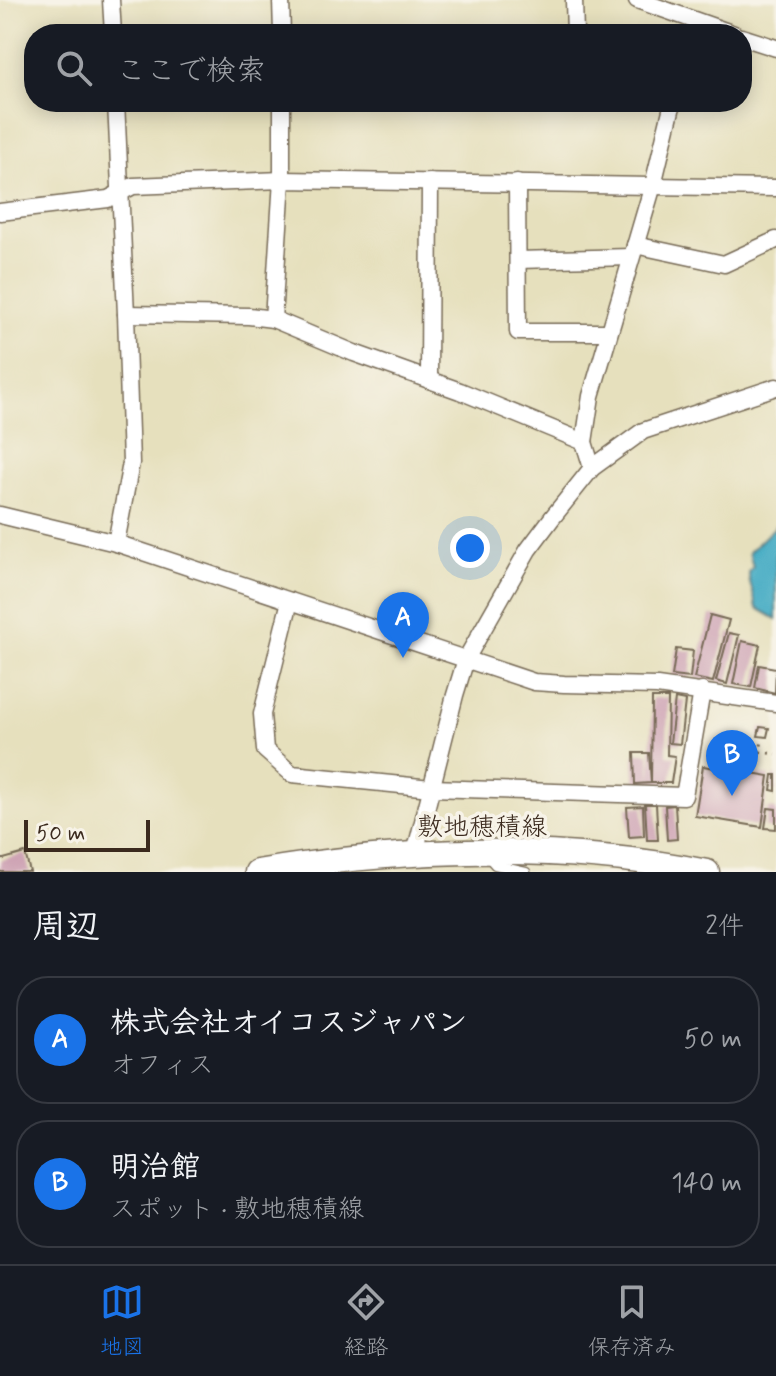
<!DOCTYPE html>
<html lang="ja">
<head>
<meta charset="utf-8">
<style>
  body { margin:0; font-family:Mynerve,"Klee One",sans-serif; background:#20242c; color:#f1f3f6 }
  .scale { position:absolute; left:24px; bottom:20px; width:126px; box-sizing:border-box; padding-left:8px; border:4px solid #3b2a1e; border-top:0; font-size:22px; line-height:28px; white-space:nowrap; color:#3b2a1e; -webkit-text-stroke:6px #f7f3e8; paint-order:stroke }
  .you { position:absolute; left:470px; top:548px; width:28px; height:28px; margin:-20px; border:6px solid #fff; border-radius:50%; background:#1a73e8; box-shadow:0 0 0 12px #1a73e833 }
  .badge { display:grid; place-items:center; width:52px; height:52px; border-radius:50%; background:#1a73e8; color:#fff; font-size:26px; font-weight:700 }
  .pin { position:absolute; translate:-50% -66px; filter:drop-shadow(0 2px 4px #0008) }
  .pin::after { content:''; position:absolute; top:42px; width:28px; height:24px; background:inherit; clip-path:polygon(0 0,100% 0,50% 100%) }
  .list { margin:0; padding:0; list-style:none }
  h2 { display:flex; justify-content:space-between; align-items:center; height:104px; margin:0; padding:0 32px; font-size:34px }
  h2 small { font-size:26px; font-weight:400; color:#9ea1a6 }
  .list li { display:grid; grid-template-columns:52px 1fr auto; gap:24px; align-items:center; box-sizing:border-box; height:128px; margin:0 16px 16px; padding:0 16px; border:2px solid #363941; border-radius:32px }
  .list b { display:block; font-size:30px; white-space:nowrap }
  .list p { margin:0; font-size:26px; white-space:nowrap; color:#9ea1a6 }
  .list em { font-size:26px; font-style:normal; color:#9ea1a6 }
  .icon { flex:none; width:44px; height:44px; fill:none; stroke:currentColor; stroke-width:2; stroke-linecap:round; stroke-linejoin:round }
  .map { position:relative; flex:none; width:776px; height:872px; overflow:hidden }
  .search { position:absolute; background:#171b24; box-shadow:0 4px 20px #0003; left:24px; right:24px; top:24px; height:88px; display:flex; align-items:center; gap:20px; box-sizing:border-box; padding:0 28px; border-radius:32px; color:#9ea1a6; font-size:30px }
  .sheet { height:392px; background:#171b24 }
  nav { display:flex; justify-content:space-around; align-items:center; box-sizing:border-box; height:112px; border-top:2px solid #363941; background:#171b24; font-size:22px; color:#9ea1a6 }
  nav a { display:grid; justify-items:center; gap:4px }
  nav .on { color:#1a73e8 }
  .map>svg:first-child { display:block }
</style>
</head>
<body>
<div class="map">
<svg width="776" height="872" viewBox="0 0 776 872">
  <rect width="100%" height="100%" fill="#f7f3e8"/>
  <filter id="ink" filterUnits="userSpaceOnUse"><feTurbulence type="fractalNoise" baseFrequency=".0125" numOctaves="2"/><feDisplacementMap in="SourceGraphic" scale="16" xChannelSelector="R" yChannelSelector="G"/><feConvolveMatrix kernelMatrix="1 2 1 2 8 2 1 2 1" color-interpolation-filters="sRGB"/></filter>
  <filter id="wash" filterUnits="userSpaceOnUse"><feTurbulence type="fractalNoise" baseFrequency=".006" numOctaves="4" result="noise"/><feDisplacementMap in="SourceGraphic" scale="32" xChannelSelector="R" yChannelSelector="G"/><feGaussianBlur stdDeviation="1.8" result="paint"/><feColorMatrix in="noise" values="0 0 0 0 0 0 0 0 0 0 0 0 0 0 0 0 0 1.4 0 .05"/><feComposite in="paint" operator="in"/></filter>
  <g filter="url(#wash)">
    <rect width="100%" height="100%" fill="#e6e0bd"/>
    <polygon fill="#44acc4" stroke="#406b71" stroke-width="2" points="776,526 776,619 757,608 749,579 749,571 753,567 749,552"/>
    <g id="blocks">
      <g fill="#c99aae">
        <polygon points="710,615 729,620 713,682 694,678"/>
        <polygon points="729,633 739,635 727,684 716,681"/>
        <polygon points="742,641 760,645 751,687 733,684"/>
        <polygon points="676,649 693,651 690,678 672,676"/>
        <polygon points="759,665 776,668 775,693 755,688"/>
        <polygon points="652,698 668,698 667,755 675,756 671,783 651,783"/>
        <polygon points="675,699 685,701 680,744 670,743"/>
        <polygon points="760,727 769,728 767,737 758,736"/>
        <polygon points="634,753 649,753 651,783 635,784"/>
        <polygon points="731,757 747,760 746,764 752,765 751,773 769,776 762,827 695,816 703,766 721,769 722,761 730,762"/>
        <polygon points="773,775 776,775 776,791 771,790"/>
        <polygon points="645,804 656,804 658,840 647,840"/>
        <polygon points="675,805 677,839 667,840 665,806"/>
        <polygon points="643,806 644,836 629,837 627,807"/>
        <polygon points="768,808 776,809 776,829 765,828"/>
        <polygon points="25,853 30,872 0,872 0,860"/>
      </g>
    </g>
  </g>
  <g filter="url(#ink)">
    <use href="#blocks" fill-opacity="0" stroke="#776a56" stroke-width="2"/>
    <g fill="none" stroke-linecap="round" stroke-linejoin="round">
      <g stroke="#776a56" stroke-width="11">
        <polyline id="service" points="488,857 495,865 526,872"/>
      </g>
      <g stroke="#776a56" stroke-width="19">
        <g id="minor">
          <polyline points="111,0 113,34"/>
          <polyline points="281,0 282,34"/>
          <polyline points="574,0 575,34"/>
          <polyline points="637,0 734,34"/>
          <polyline points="742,37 776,48"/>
          <polyline points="517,183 518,332 609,332"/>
          <polyline points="0,212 108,199 133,186 282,180 776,188"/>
          <polyline points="635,245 724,264 776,240"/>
          <polyline points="518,260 631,257"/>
          <polyline points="126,314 249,316 273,319 354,353 460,391 584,442"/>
          <polyline points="273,319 282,180 282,102"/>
          <polyline points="429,380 430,182"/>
          <polyline points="592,468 584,442 591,396 653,185 673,102"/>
          <polyline points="0,515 116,543 534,682 564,684 657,686 776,703"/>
          <polyline points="116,543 131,463 126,314 116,102"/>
          <polyline points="290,601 262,714 265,750 292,774 431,788 684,796 702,691"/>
          <polyline points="415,853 455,695 466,659 528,550 552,518 592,468 643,431 776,387"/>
        </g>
      </g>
      <g stroke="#776a56" stroke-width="27">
        <path id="secondary" d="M257,872c147,-25 303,-29 450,0"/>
      </g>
      <g stroke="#776a56" stroke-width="3" stroke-dasharray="2 6" stroke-linecap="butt">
        <polyline points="760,752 776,754"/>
        <polyline points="740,755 741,749 760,752 762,740"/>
      </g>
      <use href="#service" stroke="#fff" stroke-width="8"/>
      <use href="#minor" stroke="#fff" stroke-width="16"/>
      <use href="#secondary" stroke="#fff" stroke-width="24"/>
    </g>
  </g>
  <g text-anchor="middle" stroke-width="7" stroke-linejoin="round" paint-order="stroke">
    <g font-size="26" fill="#3b2a1e" stroke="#f7f3e8">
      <text x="482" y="835">敷地穂積線</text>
    </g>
  </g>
</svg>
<div class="scale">50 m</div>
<div class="you"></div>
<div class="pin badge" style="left:403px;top:658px">A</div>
<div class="pin badge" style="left:732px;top:796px">B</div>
<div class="search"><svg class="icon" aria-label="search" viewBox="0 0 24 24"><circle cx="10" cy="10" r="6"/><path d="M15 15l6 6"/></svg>ここで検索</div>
</div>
<section class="sheet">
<h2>周辺<small>2件</small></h2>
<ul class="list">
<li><span class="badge">A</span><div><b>株式会社オイコスジャパン</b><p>オフィス</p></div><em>50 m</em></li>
<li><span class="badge">B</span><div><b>明治館</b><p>スポット · 敷地穂積線</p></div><em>140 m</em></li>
</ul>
</section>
<nav>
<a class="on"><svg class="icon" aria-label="map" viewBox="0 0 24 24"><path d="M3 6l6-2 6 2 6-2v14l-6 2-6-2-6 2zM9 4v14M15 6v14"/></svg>地図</a>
<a><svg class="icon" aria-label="directions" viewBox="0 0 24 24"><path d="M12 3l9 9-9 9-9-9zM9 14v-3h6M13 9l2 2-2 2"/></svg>経路</a>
<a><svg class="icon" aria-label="saved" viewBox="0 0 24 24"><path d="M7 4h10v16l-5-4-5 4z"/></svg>保存済み</a>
</nav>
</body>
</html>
